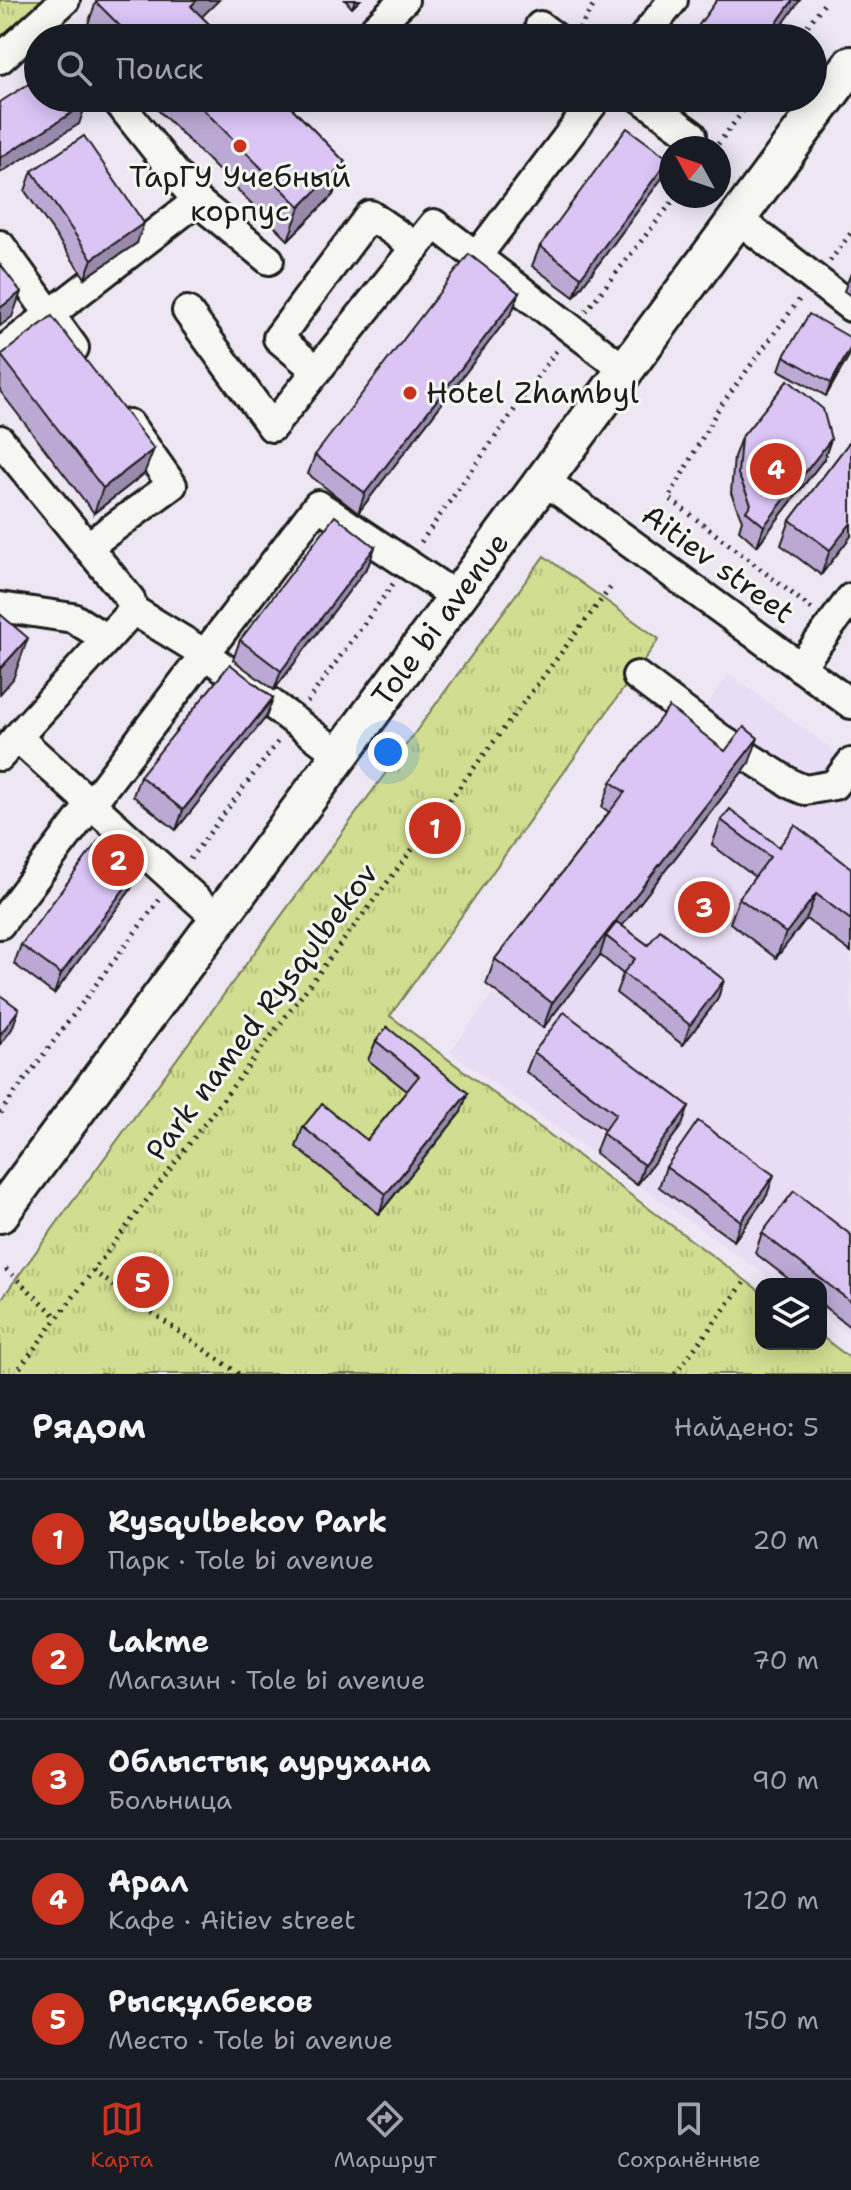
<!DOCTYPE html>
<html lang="ru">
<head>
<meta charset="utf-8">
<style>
  body { margin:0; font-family:"Shantell Sans",sans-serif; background:#20242c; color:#f1f3f6 }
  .controls { position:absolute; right:24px; bottom:24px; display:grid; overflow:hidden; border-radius:16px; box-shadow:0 4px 20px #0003 }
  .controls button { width:72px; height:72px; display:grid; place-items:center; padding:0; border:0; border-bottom:2px solid #363941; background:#171b24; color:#f1f3f6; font:40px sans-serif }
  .compass { position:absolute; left:659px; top:136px; width:72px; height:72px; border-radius:50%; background:#171b24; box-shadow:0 4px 20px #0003; rotate:310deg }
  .you { position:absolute; left:388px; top:752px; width:28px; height:28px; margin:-20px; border:6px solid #fff; border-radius:50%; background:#1a73e8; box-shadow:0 0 0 12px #1a73e833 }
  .badge { display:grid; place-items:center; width:52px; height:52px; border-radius:50%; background:#c8321e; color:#fff; font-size:26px; font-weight:700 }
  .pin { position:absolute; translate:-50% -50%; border:4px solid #fff; box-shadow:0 2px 8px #0006 }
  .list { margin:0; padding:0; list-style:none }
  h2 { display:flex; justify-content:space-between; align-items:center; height:104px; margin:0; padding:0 32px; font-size:34px }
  h2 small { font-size:26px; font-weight:400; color:#9ea1a6 }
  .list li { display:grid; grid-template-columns:52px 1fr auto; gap:24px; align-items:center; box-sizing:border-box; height:120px; padding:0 32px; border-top:2px solid #363941 }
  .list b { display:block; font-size:30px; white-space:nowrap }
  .list p { margin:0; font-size:26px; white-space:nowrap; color:#9ea1a6 }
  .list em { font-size:26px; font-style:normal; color:#9ea1a6 }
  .icon { flex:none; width:44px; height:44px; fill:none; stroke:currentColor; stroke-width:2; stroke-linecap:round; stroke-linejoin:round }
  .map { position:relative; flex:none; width:851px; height:1374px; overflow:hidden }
  .search { position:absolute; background:#171b24; box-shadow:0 4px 20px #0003; left:24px; right:24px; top:24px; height:88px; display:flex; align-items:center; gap:20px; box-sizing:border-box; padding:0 28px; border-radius:44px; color:#9ea1a6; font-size:30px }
  .sheet { height:704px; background:#171b24 }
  nav { display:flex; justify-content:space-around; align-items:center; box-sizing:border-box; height:112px; border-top:2px solid #363941; background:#171b24; font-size:22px; color:#9ea1a6 }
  nav a { display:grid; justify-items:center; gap:4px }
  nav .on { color:#c8321e }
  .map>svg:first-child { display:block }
</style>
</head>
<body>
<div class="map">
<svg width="851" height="1374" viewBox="0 0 851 1374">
  <defs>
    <pattern id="grass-tufts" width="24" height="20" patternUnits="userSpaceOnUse" patternTransform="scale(2)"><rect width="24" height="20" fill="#d1dd90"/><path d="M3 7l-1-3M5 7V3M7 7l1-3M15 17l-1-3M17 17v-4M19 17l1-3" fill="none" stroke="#b3bd7c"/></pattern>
  </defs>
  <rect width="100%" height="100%" fill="#eee7f3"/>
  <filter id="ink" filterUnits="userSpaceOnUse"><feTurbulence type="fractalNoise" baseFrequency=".0125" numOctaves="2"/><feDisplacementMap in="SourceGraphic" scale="16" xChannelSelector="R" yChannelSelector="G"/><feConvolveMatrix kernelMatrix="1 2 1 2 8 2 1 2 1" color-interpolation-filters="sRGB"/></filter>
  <g filter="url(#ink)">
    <polygon fill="#e8ddf4" points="729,674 851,763 851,1336 821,1314 821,1284 778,1284 450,1052"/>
    <g fill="url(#grass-tufts)" stroke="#767c56" stroke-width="2">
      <polygon points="0,0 67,0 0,66"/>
      <polygon points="544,556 659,639 390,1016 761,1292 761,1344 821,1344 821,1336 851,1359 851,1374 0,1374 0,1301"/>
    </g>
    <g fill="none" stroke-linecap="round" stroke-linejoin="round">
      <g stroke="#1c1c1c" stroke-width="34">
        <g id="minor">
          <polyline points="540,26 556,38"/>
          <polyline points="375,28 404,0"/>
          <polyline points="643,38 673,0"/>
          <polyline points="0,59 65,0"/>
          <polyline points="641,98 692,135"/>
          <polyline points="197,201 269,260"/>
          <polyline points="737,218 851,307"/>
          <polyline points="0,245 74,348"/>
          <polyline points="477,256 597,98"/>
          <polyline points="187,311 272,427 434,224 625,370"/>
          <polyline points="0,353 197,201 115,98"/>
          <polyline points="317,371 278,338 370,215 416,247"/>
          <polyline points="0,440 130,599 133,610 205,654 340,755"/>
          <polyline points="544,480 851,704"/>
          <polyline points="87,547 172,485 129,424"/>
          <polyline points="0,607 73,618 105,638"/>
          <polyline points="800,667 851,598"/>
          <polyline points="637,676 722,740 793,785 805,790 834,785 851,763"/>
          <polyline points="17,737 218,919"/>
          <polyline points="0,756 133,610"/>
          <polyline points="0,924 318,505 457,597"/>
        </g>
      </g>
      <g stroke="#1c1c1c" stroke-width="42">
        <g id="major">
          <path id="s1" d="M0,1214l851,-1149"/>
        </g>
      </g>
      <g stroke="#1c1c1c" stroke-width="5" stroke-dasharray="2 6" stroke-linecap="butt">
        <polyline points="579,29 597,0"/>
        <polyline points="798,38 827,0"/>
        <polyline points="718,144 753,98"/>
        <polyline points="830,261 851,233"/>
        <polyline points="799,300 717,411 669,498 812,609"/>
        <polyline points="586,311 677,196"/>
        <polyline points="421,542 558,348"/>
        <polyline points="307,702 393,584"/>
        <polyline points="190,859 280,739"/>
        <polyline points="0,1113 160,899"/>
        <polyline points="6,1269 57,1317"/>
        <polyline points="93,1271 239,1374"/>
        <polyline points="15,1374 611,587"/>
        <polyline points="675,1374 747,1279"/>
      </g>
      <use href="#minor" stroke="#f6f6f2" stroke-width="28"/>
      <use href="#major" stroke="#f6f6f2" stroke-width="36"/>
    </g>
    <g fill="#bba9d3" stroke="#1c1c1c" stroke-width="2">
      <polygon points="345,0 360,0 352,8"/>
      <polygon points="96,2 202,17 223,38 87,38 84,35"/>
      <polygon points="146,98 282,98 345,162 333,195 288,240"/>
      <polygon points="32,171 137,243 85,278 25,191"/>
      <polygon points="662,178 574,297 532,266 540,246"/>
      <polygon points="851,273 851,296 844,291"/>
      <polygon points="519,293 512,312 358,513 308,474 315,455"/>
      <polygon points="851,338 850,354 826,396 779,370 784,356"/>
      <polygon points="1,355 144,474 94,513 0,391"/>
      <polygon points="741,438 831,439 824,459 757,546 739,530 742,520 731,493 734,457"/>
      <polygon points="851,440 851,536 821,575 781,545 790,520"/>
      <polygon points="375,547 368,566 274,690 233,660 240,640"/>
      <polygon points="273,698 266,717 176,830 133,796 140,776"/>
      <polygon points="725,751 749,763 622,926 648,945 724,980 717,1000 683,1045 616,993 623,974 600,955 543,1028 486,984 495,959 609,812 602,807 611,782"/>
      <polygon points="721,820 779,847 851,868 851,952 806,919 776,958 730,923 739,898 755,877 712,845"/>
      <polygon points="138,870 131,889 54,994 14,964 21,945"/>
      <polygon points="387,1027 461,1112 379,1214 296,1147 303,1127 367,1140 407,1091 368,1060 376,1041"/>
      <polygon points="534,1052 689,1106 682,1125 637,1185 595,1153 604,1130 526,1072"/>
      <polygon points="666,1167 767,1195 734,1241 659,1187"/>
      <polygon points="762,1233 851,1235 851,1328 821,1304 821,1284 795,1284 755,1253"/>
    </g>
    <g fill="#998aac" stroke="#1c1c1c" stroke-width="2">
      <polygon points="197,0 219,0 180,38 191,6"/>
      <polygon points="355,0 360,0 352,8"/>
      <polygon points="793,0 800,0 773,38 766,38"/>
      <polygon points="86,104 79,124 0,173 0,158"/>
      <polygon points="669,159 662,178 574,297 581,277"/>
      <polygon points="345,162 333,195 288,240 300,207"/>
      <polygon points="144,223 137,243 85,278 92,259"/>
      <polygon points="21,292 12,317 0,326 0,308"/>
      <polygon points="519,293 512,312 358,513 365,493"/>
      <polygon points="851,347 850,354 826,396 831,383"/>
      <polygon points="831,439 824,459 757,546 764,526"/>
      <polygon points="154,449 144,474 94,513 103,488"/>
      <polygon points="851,523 851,536 821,575 830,550"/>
      <polygon points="375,547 368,566 274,690 281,671"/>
      <polygon points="28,638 13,679 0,694 0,669"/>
      <polygon points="273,698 266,717 176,830 183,810"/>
      <polygon points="758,738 749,763 611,940 606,936 600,955 543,1028 552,1003"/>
      <polygon points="138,870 131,889 54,994 61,974"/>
      <polygon points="816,894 806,919 776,958 786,933"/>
      <polygon points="724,980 717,1000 683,1045 690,1025"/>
      <polygon points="19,1009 12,1029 0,1045 0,1035"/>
      <polygon points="468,1093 461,1112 379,1214 386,1194"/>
      <polygon points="689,1106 682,1125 637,1185 644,1165"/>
      <polygon points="774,1175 767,1195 734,1241 741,1221"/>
    </g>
    <g fill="#dac5f5" stroke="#1c1c1c" stroke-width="2">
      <polygon points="98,0 197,0 191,6 223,38 132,38 96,2"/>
      <polygon points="717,0 793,0 766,38 693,38 691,36"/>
      <polygon points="38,78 38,98 82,98 86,104 0,158 0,102"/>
      <polygon points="192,98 282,98 345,162 300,207"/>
      <polygon points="627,128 669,159 581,277 540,246"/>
      <polygon points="84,136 144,223 92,259 32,171"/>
      <polygon points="469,254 519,293 365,493 315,455"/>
      <polygon points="0,264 21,292 0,308"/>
      <polygon points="809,314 851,338 851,347 831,383 784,356"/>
      <polygon points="52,316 154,449 103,488 1,355"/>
      <polygon points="788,380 823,409 831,439 764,526 746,511 751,504 738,474 741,438"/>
      <polygon points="851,440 851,523 830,550 790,520"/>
      <polygon points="335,516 375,547 281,671 240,640"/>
      <polygon points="0,614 28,638 0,669"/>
      <polygon points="230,664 273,698 183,810 140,776"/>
      <polygon points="669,707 725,751 744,727 758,738 552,1003 495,959 625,792 611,782"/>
      <polygon points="730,809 779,847 795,825 851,868 851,920 816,894 786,933 739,898 770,857 721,820"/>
      <polygon points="99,840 138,870 61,974 21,945"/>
      <polygon points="617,922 648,945 660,930 724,980 690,1025 623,973 635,959 606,936"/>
      <polygon points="0,995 19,1009 0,1035"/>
      <polygon points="564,1012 689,1106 644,1165 602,1133 616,1114 534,1052"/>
      <polygon points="387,1027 468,1093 386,1194 303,1127 322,1104 367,1140 419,1076 376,1041"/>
      <polygon points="698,1121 774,1175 741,1221 666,1167"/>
      <polygon points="794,1191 851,1235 851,1302 762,1233"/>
    </g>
  </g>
  <g fill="#c8321e" stroke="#f6f6f2" stroke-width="3">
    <circle cx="240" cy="146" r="8"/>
    <circle cx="410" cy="393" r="8"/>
  </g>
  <g text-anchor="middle" stroke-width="6" stroke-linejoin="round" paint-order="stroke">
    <g font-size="30" fill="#1c1c1c" stroke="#f6f6f2">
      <text x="240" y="187">ТарГУ Учебный<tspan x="240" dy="34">корпус</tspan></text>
      <text x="426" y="403" text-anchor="start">Hotel Zhambyl</text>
    </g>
    <g font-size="30" fill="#1c1c1c" stroke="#f6f6f2">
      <text transform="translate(718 564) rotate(36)" y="10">Aitiev street</text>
      <text dy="10" stroke="none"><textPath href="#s1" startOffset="740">Tole bi avenue</textPath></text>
      <text transform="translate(262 1012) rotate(-53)" y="10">Park named Rysqulbekov</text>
    </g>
  </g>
</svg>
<div class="controls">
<button><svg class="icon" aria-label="layers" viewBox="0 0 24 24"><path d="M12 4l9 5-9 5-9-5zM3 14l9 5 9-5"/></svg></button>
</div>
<svg class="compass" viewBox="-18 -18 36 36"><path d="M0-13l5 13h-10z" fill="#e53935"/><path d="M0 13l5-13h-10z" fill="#9ea1a6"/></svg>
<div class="you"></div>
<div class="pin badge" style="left:435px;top:828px">1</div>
<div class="pin badge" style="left:118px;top:860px">2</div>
<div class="pin badge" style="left:704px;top:907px">3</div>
<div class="pin badge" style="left:776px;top:469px">4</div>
<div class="pin badge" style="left:143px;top:1282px">5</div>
<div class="search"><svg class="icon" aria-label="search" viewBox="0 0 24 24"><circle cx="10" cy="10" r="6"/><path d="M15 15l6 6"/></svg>Поиск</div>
</div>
<section class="sheet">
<h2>Рядом<small>Найдено: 5</small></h2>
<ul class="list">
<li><span class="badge">1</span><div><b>Rysqulbekov Park</b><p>Парк · Tole bi avenue</p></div><em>20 m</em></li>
<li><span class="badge">2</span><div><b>Lakme</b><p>Магазин · Tole bi avenue</p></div><em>70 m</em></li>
<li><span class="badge">3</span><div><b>Облыстық аурухана</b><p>Больница</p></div><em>90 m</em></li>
<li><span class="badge">4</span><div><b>Арал</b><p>Кафе · Aitiev street</p></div><em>120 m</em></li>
<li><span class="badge">5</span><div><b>Рысқұлбеков</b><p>Место · Tole bi avenue</p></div><em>150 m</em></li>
</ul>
</section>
<nav>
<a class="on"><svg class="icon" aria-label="map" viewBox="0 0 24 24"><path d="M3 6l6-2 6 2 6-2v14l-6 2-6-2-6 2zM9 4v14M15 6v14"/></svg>Карта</a>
<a><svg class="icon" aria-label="directions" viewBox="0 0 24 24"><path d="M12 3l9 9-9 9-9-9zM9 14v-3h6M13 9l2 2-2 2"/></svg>Маршрут</a>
<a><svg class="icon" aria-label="saved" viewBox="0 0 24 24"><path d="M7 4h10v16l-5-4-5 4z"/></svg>Сохранённые</a>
</nav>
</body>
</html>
